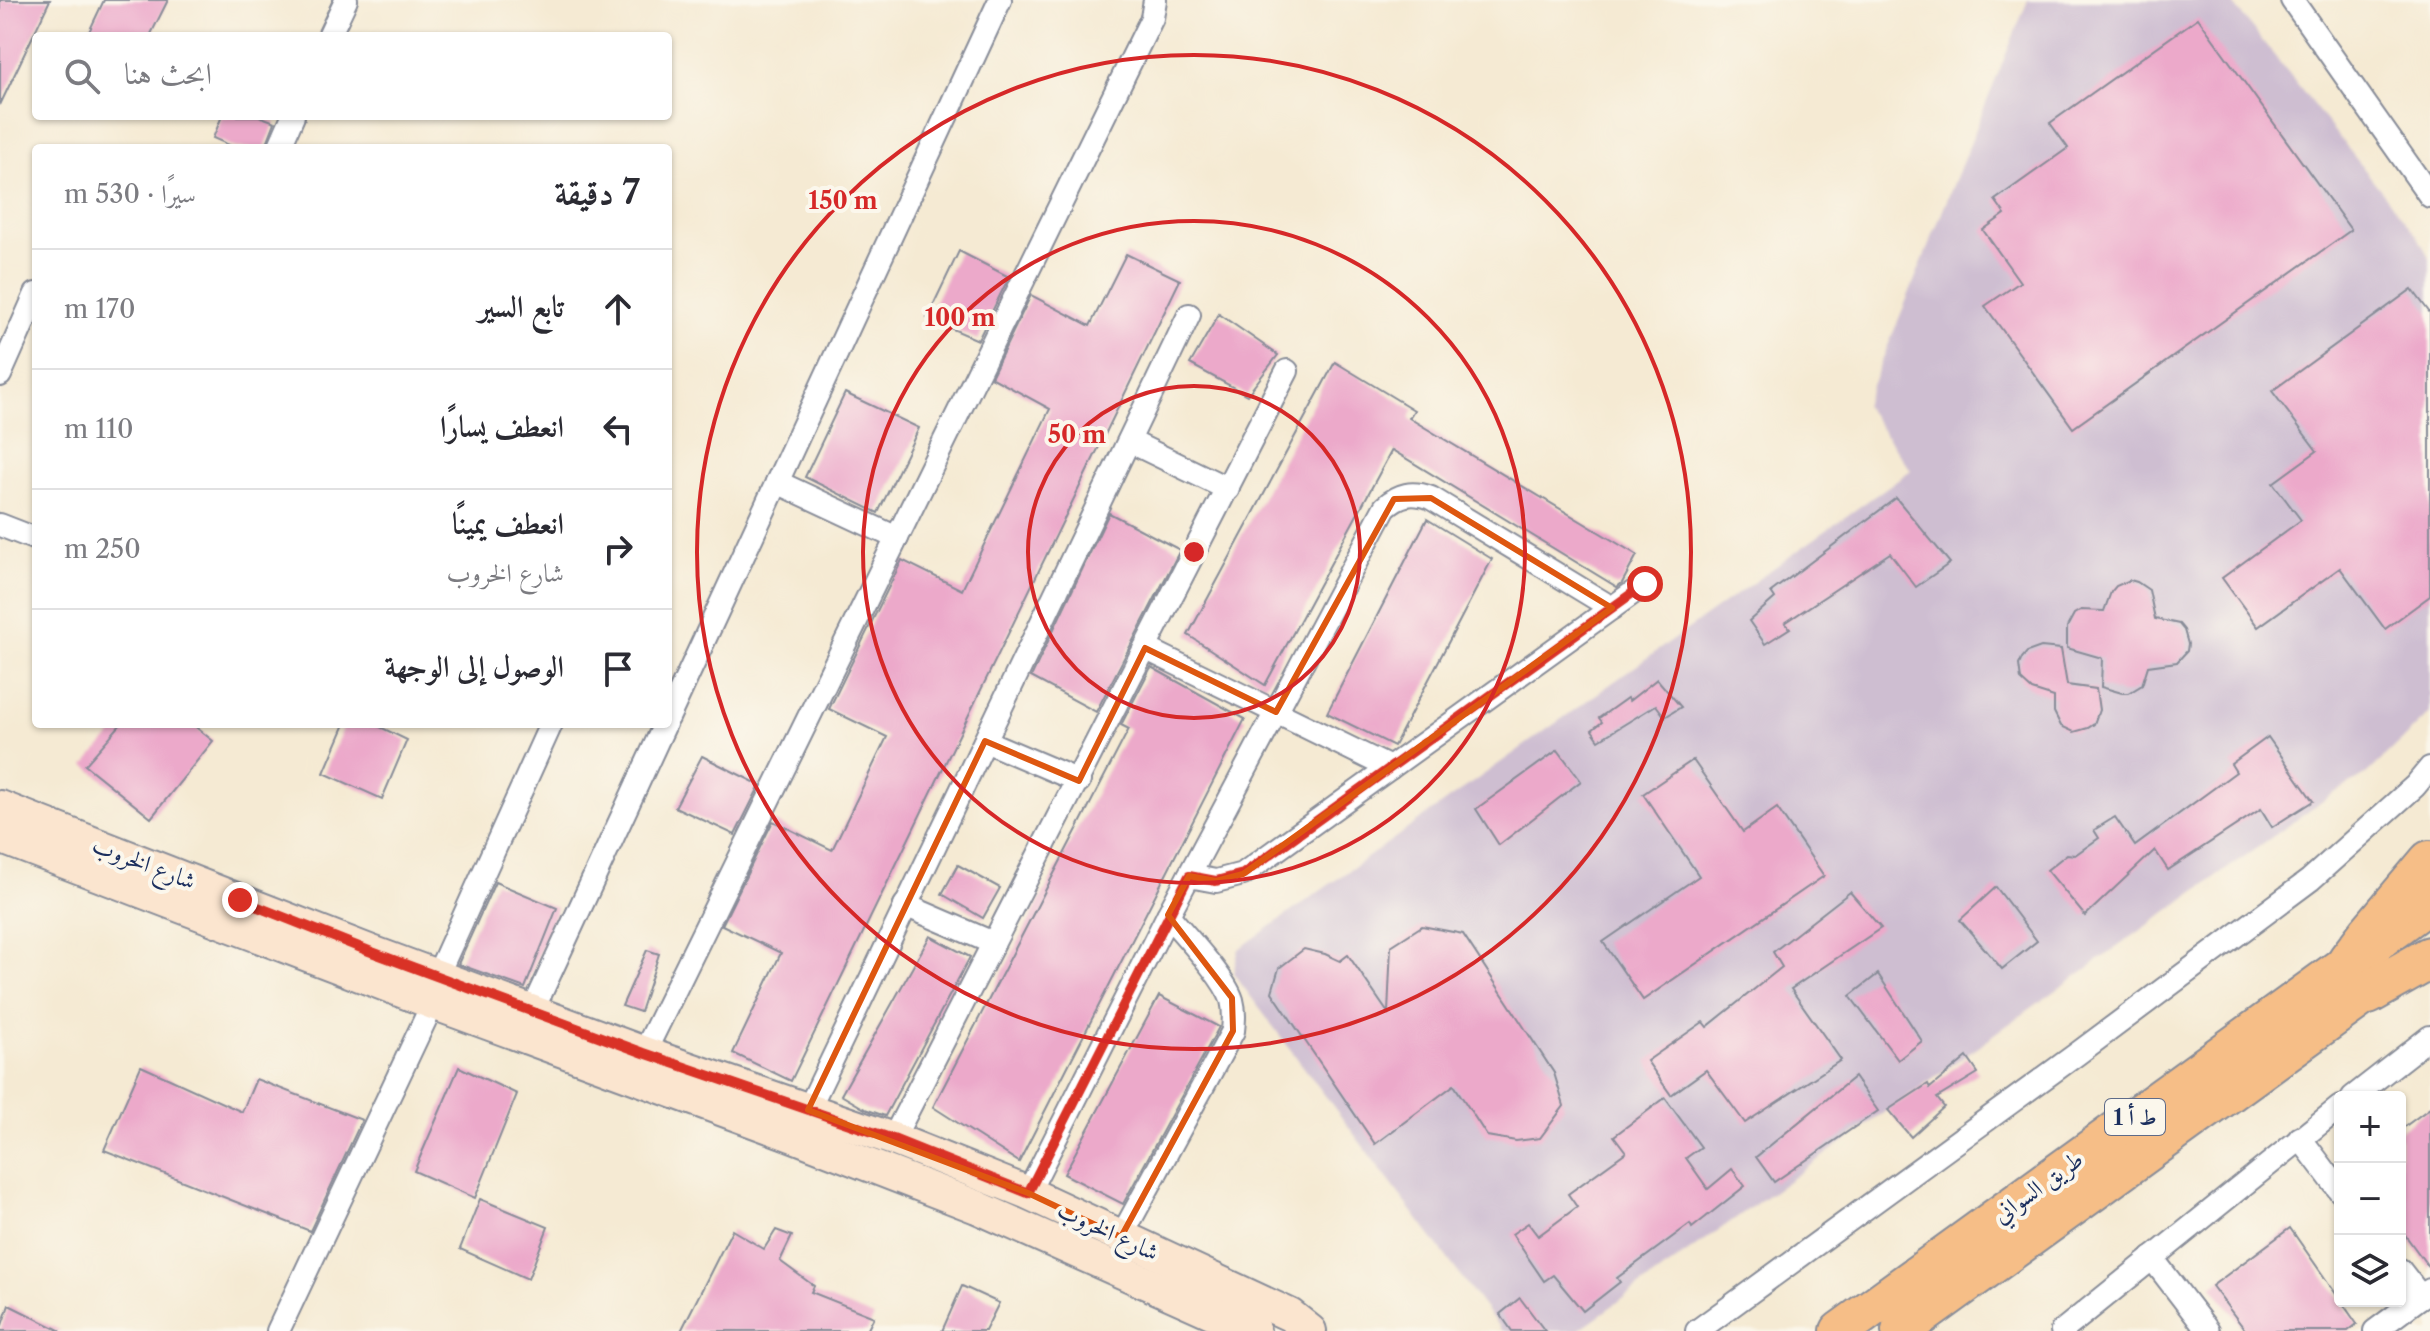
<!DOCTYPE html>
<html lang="ar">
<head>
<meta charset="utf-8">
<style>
  body { margin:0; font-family:"Libre Caslon Text",Amiri,serif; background:#f7f7f7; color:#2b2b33; direction:rtl }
  .controls { position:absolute; right:24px; bottom:24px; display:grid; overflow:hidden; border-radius:8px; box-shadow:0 2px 6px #0004 }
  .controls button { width:72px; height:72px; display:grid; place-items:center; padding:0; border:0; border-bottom:2px solid #e1e1e2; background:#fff; color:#2b2b33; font:40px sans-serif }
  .stop { position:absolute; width:24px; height:24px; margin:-18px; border:6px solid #d93025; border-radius:50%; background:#fff }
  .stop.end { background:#d93025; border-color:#fff; box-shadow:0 2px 8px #0008 }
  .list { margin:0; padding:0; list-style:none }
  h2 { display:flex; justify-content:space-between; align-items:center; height:104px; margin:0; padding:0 32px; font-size:34px }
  h2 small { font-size:26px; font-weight:400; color:#7c7c81 }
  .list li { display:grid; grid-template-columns:52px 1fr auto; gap:24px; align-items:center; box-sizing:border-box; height:120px; padding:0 32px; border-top:2px solid #e1e1e2 }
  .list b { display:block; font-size:30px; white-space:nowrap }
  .list p { margin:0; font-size:26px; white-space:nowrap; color:#7c7c81 }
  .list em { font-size:26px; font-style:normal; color:#7c7c81 }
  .icon { flex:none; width:44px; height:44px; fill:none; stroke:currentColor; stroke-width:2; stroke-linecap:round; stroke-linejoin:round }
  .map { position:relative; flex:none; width:2430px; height:1331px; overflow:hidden; direction:ltr }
  .search { position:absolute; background:#fff; box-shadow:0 2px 6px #0004; left:32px; top:32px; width:640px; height:88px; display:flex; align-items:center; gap:20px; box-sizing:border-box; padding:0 28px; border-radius:8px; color:#7c7c81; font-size:30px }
  .panel { position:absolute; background:#fff; box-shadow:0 2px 6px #0004; left:32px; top:144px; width:640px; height:584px; border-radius:8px; direction:rtl }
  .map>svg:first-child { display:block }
</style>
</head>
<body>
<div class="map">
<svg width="2430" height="1331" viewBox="0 0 2430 1331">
  <rect width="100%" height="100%" fill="#fbf7ec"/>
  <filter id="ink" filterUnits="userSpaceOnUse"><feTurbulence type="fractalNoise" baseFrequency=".0125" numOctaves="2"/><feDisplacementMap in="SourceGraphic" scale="16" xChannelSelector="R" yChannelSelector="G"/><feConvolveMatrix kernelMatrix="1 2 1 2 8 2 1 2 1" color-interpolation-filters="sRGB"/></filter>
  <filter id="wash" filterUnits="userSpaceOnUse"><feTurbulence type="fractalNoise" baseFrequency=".006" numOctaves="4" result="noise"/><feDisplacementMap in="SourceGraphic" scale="32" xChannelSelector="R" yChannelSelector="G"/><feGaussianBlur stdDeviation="1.8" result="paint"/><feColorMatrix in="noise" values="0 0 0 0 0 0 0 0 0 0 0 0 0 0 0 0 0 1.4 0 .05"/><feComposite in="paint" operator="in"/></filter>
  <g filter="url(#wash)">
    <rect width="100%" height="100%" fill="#f5ead3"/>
    <polygon fill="#cebed1" points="2028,0 2230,0 2418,237 2430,259 2430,713 2366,775 2334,793 1577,1331 1502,1331 1233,973 1239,949 1911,470 1864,405"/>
    <g id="blocks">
      <g fill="#eca9ca">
        <polygon points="0,0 50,0 0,105"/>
        <polygon points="104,0 168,0 150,36 87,36"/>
        <polygon points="2198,18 2351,230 2073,428 1985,306 2020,282 1983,230 2005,214 1995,200 2068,148 2050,123"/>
        <polygon points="222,116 259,116 275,122 265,148 236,148 213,138"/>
        <polygon points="959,251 1009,277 978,340 927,318"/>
        <polygon points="1126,254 1180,280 791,1081 733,1053 781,953 722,925 773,821 832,850 887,737 829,709 902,560 962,590 1050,409 991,377 1031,295 1090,326"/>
        <polygon points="2412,289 2430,313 2430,596 2385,629 2340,568 2258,627 2222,578 2301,520 2273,483 2317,451 2272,391"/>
        <polygon points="1219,314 1278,355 1247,395 1190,364"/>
        <polygon points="1335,362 1414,410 1409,418 1637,555 1622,583 1617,587 1392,450 1265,685 1188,635"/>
        <polygon points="845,393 919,428 878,513 805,477"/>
        <polygon points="1896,498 1950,563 1916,587 1890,553 1785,623 1790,628 1765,644 1749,621 1775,598 1771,592"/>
        <polygon points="1109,513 1180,550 1096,712 1031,677"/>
        <polygon points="1427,519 1492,559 1394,746 1327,713"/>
        <polygon points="2130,580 2137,582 2149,590 2155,619 2179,624 2184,630 2188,644 2187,651 2177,662 2148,666 2142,685 2129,693 2122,693 2101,687 2102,658 2067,648 2067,627 2074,614 2081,610 2104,611 2111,592 2116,586"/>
        <polygon points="2041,647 2061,649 2067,685 2096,689 2099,710 2094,724 2088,728 2074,732 2061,726 2054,712 2054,697 2032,690 2021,680 2019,665 2022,658 2027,652"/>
        <polygon points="1151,667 1245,719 1019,1162 933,1107 1129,729 1121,725"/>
        <polygon points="1657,679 1681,707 1665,717 1656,705 1599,740 1592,730 1602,722 1599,718 1627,698 1629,701"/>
        <polygon points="121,724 192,724 213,741 151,818 85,765"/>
        <polygon points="345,724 374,724 407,740 382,799 324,773"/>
        <polygon points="2268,737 2313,801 2272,827 2261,809 2168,870 2155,850 2085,916 2047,870 2067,854 2075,855 2099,838 2094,830 2115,817 2135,846 2236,772 2231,764"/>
        <polygon points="1558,750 1581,781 1499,845 1476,809"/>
        <polygon points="702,756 760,785 735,835 675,807"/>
        <polygon points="1693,760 1743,832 1777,808 1824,876 1643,1000 1603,942 1699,876 1643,794"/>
        <polygon points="958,865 1000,888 983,918 942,894"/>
        <polygon points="495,882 557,908 525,988 458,964"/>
        <polygon points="1996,887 2037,941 2002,969 1960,920"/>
        <polygon points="1850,892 1881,928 1791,989 1841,1060 1745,1123 1706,1070 1671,1095 1647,1061 1703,1022 1707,1027 1782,967 1773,952"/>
        <polygon points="1422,926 1463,934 1554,1073 1564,1106 1540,1138 1516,1141 1487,1136 1454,1085 1375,1144 1272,992 1279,968 1304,949 1325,954 1340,961 1348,955 1388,1013 1391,946"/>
        <polygon points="930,936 970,957 885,1116 865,1109 841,1095"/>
        <polygon points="647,950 659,954 640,1012 622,1006"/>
        <polygon points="1878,974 1922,1041 1898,1060 1850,996"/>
        <polygon points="1159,996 1219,1027 1123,1204 1064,1174"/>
        <polygon points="1967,1057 1978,1073 1937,1098 1944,1107 1911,1137 1888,1110 1928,1084 1930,1088"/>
        <polygon points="141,1066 242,1112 256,1079 362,1120 310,1231 104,1150"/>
        <polygon points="459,1067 517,1094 475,1198 414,1171"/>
        <polygon points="1854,1077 1878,1111 1774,1182 1756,1157"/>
        <polygon points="1665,1098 1701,1147 1686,1158 1708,1189 1732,1169 1745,1186 1692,1228 1690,1224 1617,1278 1620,1282 1583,1311 1553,1275 1544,1281 1512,1234 1528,1223 1538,1236 1577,1207 1568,1194 1626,1152 1614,1136"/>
        <polygon points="2430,1108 2430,1269 2400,1228 2400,1130"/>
        <polygon points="480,1199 548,1227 528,1279 460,1249"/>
        <polygon points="2290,1228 2357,1324 2348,1331 2246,1331 2212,1286"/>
        <polygon points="732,1230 764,1249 776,1230 792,1236 780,1261 814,1286 811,1292 874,1317 867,1331 681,1331"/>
        <polygon points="962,1286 999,1303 985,1331 942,1331"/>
        <polygon points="1520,1298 1545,1331 1512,1331 1500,1314"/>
        <polygon points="9,1305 61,1331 0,1331"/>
      </g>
    </g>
  </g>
  <g filter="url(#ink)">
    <use href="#blocks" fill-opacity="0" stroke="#888c98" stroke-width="2"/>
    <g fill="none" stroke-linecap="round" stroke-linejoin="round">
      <g stroke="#888c98" stroke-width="26">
        <g id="minor">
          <polyline points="2292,0 2430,196"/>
          <polyline points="329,36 346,0"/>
          <polyline points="279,148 293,116"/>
          <polyline points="0,375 36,294"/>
          <polyline points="1129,441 1228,489"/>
          <polyline points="777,482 897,538"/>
          <polyline points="0,525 36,539"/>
          <polyline points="1145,648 1390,768"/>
          <polyline points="668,718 1000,0"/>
          <polyline points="985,741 1079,781"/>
          <polyline points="1189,876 1216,881 1243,874 1645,584"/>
          <polyline points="905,905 993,943"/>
          <polyline points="437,976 551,724"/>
          <polyline points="532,1012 665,724"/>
          <polyline points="644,1053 1152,18 1155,0"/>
          <polyline points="2353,1097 2430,1037"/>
          <polyline points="808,1110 1189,315"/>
          <polyline points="2300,1138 2340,1191"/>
          <polyline points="893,1139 1287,371"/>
          <path d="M1028,1193l140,-278 217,-408c14,-13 27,-16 46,-9l181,110"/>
          <path d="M1121,1237l112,-206c1,-10 2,-20 -1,-31 -8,-24 -47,-64 -64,-85"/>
          <polyline points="2152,1258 2208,1331"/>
          <polyline points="2400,1270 2421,1297"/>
          <polyline points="278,1331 433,1003"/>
          <polyline points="1697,1331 2077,1054 2310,880 2415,786 2430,768"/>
          <polyline points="2062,1331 2340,1107"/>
          <polyline points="2375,1331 2430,1290"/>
        </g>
      </g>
      <g stroke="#888c98" stroke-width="36">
        <g id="secondary">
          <polyline points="0,807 369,951 644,1053 893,1139 1028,1193 1290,1315 1310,1331"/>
          <polyline points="0,837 433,1003 794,1136 977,1207 1254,1331"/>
        </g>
      </g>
      <g stroke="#888c98" stroke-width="42">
        <g id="trunk">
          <polyline points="1840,1331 2430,903"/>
          <polyline points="1901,1331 2391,976"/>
        </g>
      </g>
      <g stroke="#888c98" stroke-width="46">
        <g id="motorway">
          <polyline points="2349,961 2371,932 2430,862"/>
          <polyline points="2368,993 2430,958"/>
        </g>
      </g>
      <use href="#minor" stroke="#fff" stroke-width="22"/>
      <use href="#secondary" stroke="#fbe5cf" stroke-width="32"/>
      <use href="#trunk" stroke="#f6be87" stroke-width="38"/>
      <use href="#motorway" stroke="#f6be87" stroke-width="42"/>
    </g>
  </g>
  <g fill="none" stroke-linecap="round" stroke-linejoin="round" filter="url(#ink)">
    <polyline stroke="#d93025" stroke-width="10" points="240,900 369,951 644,1053 893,1139 1028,1193 1189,876 1216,881 1243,874 1645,584"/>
  </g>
  <path fill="none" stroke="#de5710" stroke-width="6" stroke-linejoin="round" d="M1431,498l181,110 -369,266 -27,7 -27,-5 -21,39 64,83 1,33 -112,206 -93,-44 -220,-83 177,-369 94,40 66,-133 131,64 118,-213z"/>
  <g fill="none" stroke="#d62828" stroke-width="4">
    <circle cx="1194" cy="552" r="166"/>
    <circle cx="1194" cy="552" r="331"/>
    <circle cx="1194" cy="552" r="497"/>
  </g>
  <g text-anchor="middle" stroke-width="8" stroke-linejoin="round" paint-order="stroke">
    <rect fill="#fbf7ec" stroke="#5e6b89" stroke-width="2" x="2105" y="1099" width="60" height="36" rx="6"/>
    <g font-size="22" font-weight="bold" fill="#1b2f5e">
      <text x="2135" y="1125">ط أ 1</text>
    </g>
    <g font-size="24" fill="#1b2f5e" stroke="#fbf7ec">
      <text transform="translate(144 863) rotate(21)" y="8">شارع الخروب</text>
      <text transform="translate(2038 1187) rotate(-36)" y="8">طريق السواني</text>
      <text transform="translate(1108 1231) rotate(25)" y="8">شارع الخروب</text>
    </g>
  </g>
  <circle cx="1194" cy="552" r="12" fill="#d62828" stroke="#fbf7ec" stroke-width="4"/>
  <g font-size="24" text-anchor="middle" font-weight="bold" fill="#d62828" stroke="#fbf7ec" stroke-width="8" stroke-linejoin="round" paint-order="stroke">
    <text x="843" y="209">150 m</text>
    <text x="960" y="326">100 m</text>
    <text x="1077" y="443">50 m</text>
  </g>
</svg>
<div class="controls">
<button>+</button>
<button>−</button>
<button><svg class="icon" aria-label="layers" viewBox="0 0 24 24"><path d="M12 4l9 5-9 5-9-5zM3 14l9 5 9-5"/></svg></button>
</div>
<div class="stop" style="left:1645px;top:584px"></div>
<div class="stop end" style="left:240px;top:900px"></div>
<div class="search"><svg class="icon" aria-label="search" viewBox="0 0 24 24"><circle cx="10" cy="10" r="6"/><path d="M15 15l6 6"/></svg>ابحث هنا</div>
<section class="panel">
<h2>7 دقيقة<small>سيرًا · 530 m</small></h2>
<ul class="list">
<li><svg class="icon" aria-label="ahead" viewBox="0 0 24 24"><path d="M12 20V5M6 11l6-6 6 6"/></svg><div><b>تابع السير</b></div><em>170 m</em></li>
<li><svg class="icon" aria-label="left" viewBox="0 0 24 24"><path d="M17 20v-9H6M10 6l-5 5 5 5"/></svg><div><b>انعطف يسارًا</b></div><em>110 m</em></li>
<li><svg class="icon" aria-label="right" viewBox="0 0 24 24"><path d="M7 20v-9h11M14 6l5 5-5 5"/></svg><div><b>انعطف يمينًا</b><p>شارع الخروب</p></div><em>250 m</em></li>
<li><svg class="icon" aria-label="arrive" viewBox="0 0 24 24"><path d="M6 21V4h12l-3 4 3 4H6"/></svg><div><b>الوصول إلى الوجهة</b></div></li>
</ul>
</section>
</div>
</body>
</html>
